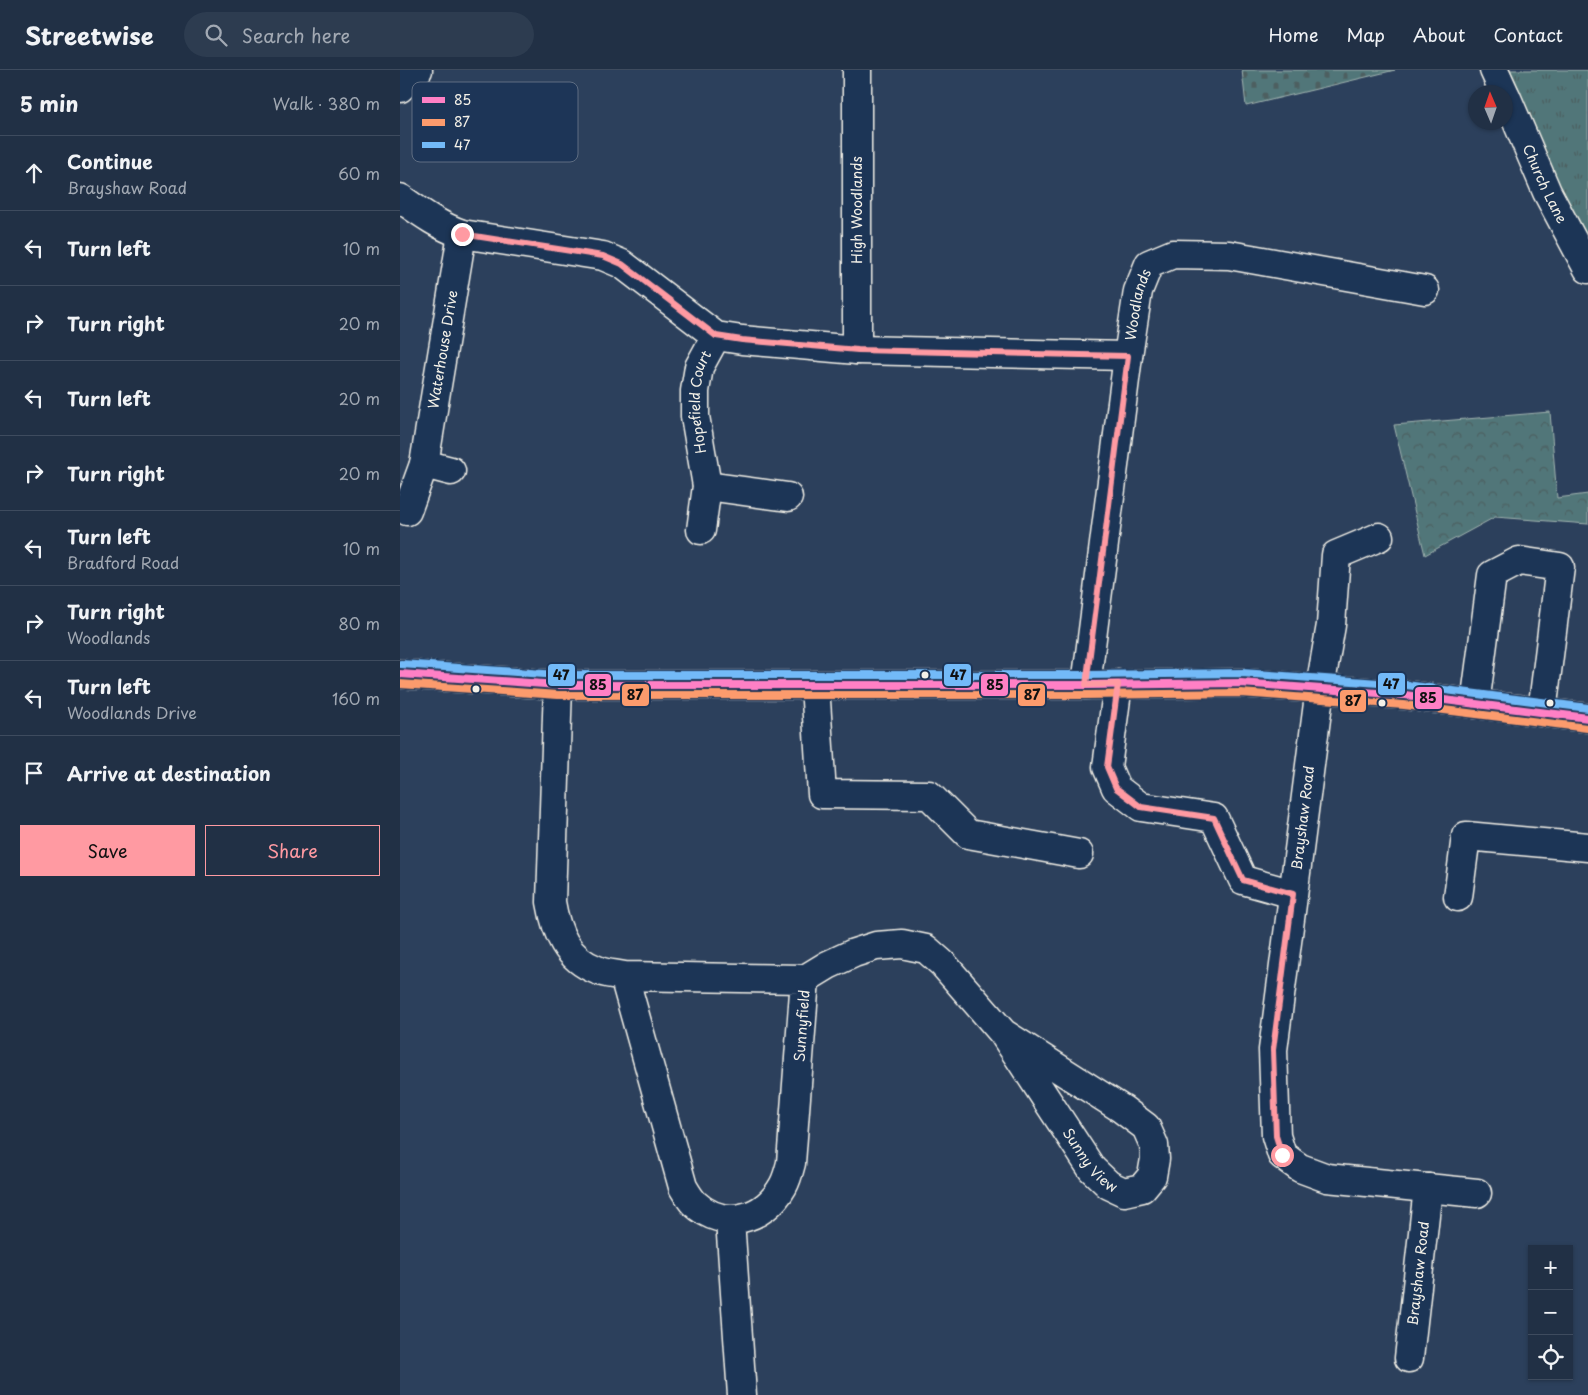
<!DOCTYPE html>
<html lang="en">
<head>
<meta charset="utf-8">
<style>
	body { margin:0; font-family:"Playpen Sans",sans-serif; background:#2d3c50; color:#f1f3f6 }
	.controls { position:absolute; right:15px; bottom:15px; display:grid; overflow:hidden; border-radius:0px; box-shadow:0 1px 4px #0004 }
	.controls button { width:45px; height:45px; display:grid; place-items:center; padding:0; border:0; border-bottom:1px solid #3e4b5e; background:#213045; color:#f1f3f6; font:25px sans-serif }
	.compass { position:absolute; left:1068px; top:15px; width:45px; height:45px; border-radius:50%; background:#213045; box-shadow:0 1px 4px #0004; rotate:358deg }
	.stop { position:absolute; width:15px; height:15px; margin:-11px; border:4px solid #ff9aa2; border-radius:50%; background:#fff }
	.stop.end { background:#ff9aa2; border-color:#fff; box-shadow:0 1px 5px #0008 }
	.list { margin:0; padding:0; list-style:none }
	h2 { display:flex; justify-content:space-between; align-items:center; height:65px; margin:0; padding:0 20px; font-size:21px }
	h2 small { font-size:16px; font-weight:400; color:#a2a9b3 }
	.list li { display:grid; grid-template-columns:32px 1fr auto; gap:15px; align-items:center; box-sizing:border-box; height:75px; padding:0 20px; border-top:1px solid #3e4b5e }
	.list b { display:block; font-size:19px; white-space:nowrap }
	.list p { margin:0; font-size:16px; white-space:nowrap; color:#a2a9b3 }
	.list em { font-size:16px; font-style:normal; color:#a2a9b3 }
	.actions { display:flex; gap:10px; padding:15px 20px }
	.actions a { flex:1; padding:11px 0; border:1px solid #ff9aa2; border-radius:0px; text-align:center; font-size:18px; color:#ff9aa2 }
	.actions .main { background:#ff9aa2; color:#111 }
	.icon { flex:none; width:28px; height:28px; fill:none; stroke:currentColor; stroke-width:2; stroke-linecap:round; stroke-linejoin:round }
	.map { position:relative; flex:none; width:1188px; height:1325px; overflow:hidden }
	header { display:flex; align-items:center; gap:30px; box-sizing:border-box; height:70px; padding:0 25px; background:#213045; border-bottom:1px solid #3e4b5e }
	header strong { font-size:24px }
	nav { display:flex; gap:28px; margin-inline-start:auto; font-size:18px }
	.search { width:350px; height:45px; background:#2d3c50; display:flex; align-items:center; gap:12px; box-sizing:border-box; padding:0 18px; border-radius:28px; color:#a2a9b3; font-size:19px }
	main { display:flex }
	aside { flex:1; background:#213045 }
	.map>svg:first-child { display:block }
	.grass { fill:url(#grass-tufts); stroke:#a2b4b0 }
	.forest { fill:url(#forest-crowns); stroke:#a2b4b0 }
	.cemetery { fill:url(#cemetery-stones); stroke:#a2b4b0 }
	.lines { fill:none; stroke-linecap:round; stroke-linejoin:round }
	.minor-casing { stroke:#f4f1e8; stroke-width:31 }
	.major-casing { stroke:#f4f1e8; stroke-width:31 }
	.minor { stroke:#1d3557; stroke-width:28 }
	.major { stroke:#6a7074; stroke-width:28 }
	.bus-1-casing { stroke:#1d3557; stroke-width:11 }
	.bus-2-casing { stroke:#1d3557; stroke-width:11 }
	.bus-3-casing { stroke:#1d3557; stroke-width:11 }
	.bus-1 { stroke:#ff80c5; stroke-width:8 }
	.bus-2 { stroke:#fc9b6d; stroke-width:8 }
	.bus-3 { stroke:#73baf8; stroke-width:8 }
	.route { stroke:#ff9aa2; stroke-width:6 }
	.bus-dot { fill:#f4f1e8; stroke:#1d3557; stroke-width:2 }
	.labels { text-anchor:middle; stroke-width:5; stroke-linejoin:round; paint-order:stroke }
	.street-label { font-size:14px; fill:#f4f1e8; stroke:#1d3557 }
	.key { fill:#1d3557; stroke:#5e6d82; stroke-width:1 }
	.key-label { font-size:14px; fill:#f4f1e8 }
	.line-badge { stroke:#1d3557; stroke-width:2 }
	.pale-badge-label { font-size:14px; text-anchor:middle; font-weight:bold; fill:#111 }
</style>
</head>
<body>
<header>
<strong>Streetwise</strong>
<div class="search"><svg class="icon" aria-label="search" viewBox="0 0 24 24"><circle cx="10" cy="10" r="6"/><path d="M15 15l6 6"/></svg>Search here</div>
<nav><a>Home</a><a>Map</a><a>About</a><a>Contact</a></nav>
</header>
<main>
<aside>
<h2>5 min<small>Walk · 380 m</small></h2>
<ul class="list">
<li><svg class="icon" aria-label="ahead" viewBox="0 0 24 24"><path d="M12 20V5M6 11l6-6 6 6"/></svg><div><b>Continue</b><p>Brayshaw Road</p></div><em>60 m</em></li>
<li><svg class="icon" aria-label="left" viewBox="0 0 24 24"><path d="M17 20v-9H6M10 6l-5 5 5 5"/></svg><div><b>Turn left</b></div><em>10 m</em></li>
<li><svg class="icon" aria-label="right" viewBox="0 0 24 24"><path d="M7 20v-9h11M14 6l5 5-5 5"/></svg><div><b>Turn right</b></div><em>20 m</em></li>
<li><svg class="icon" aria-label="left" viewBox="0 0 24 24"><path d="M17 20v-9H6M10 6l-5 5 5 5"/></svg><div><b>Turn left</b></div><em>20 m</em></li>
<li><svg class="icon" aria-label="right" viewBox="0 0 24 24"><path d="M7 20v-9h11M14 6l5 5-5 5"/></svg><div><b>Turn right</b></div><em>20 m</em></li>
<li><svg class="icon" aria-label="left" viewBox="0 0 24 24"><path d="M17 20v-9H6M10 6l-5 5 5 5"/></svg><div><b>Turn left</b><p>Bradford Road</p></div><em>10 m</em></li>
<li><svg class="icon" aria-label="right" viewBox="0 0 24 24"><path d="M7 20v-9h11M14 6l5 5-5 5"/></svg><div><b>Turn right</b><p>Woodlands</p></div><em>80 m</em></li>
<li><svg class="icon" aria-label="left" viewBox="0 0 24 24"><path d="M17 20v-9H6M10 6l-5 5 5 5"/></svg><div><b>Turn left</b><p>Woodlands Drive</p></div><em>160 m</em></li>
<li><svg class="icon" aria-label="arrive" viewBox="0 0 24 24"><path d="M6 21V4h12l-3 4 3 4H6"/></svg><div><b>Arrive at destination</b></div></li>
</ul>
<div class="actions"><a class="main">Save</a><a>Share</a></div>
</aside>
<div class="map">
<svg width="1188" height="1325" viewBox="0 0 1188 1325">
	<defs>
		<pattern id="grass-tufts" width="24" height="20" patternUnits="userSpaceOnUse" patternTransform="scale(1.25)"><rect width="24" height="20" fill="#517679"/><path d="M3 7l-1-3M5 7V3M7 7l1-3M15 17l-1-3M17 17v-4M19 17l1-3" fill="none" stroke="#4d5f60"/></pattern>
		<pattern id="forest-crowns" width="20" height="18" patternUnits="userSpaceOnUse" patternTransform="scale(1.25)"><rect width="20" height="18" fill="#517679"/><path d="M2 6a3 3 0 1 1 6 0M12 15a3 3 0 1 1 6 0" fill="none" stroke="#4d5f60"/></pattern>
		<pattern id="cemetery-stones" width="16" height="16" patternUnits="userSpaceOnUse" patternTransform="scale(1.25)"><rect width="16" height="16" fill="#517679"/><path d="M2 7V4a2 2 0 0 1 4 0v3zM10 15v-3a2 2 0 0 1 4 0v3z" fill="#4d5f60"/></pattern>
	</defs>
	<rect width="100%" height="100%" fill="#2c405c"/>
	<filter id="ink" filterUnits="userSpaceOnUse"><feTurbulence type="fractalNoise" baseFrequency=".02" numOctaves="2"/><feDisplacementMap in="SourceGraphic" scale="10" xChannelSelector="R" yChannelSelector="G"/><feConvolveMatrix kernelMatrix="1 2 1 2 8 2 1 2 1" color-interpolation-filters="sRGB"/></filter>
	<g filter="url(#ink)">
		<polygon class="grass" points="1108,0 1188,0 1188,181"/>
		<polygon class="forest" points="1150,342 1157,428 1188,424 1188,454 1095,447 1025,485 994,355"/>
		<polygon class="cemetery" points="842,0 995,0 846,36"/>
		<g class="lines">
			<defs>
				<g id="minor">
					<polyline points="457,0 457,280"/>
					<polyline points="1094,0 1104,22"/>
					<polyline points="0,18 18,0"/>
					<path id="s1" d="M 1106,26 L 1147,122 L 1188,199"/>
					<path d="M 0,128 C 20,142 39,156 62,164 L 203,186 L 222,194 L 316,266 L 342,270 L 457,280 L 728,286"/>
					<polyline points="24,394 51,401"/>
					<polyline points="307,416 388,427"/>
					<path id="s2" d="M 7,441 L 24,394 L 62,164"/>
					<path id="s3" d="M 301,460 L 307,416 L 295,346 L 295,321 L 299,297 L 316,266"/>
					<polyline points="979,467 936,485 931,555 920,618 873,980 876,1066 882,1085 900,1098 927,1108 1077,1123"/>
					<polyline points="718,614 707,697 716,718 741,737 814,748 843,810 893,824"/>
					<path d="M 158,615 L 151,832 C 156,862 167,889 197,900 C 205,904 215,904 224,906 L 405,909 L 391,1093 C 389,1101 387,1109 383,1116 C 364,1150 324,1161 294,1133 C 290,1129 286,1122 283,1117 L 224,906"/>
					<polyline points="415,615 422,724 529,725 568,764 679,784"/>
					<path id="s4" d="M 686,615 L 728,286 L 738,221 L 749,194 L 773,184 L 829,185 L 1025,220"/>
					<polyline points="1075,634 1092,505 1119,491 1160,497 1142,642"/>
					<polyline points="1058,827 1066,766 1188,777"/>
					<path id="s5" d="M 405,909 L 428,895 L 454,883 L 476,876 L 502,874 L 526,879 L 543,894 L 603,963 L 692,1099 L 709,1115 L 724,1122 L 742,1118 L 752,1106 L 755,1089 L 754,1075 L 746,1057 L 722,1039 L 603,963"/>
					<polyline points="330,1150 342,1325"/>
					<path id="s6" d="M 1009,1288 L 1028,1118"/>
				</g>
				<polyline id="major" points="0,604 158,615 686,615 841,613 1005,625 1188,648"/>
			</defs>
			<use href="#minor" class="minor-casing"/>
			<use href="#major" class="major-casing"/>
			<use href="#minor" class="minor"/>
			<use href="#major" class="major"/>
			<defs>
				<polyline id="bus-1" points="0,604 158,615 686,615 841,613 1005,625 1188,648"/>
				<polyline id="bus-2" points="0,614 158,625 686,625 841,623 1004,635 1187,658"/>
				<polyline id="bus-3" points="1,594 158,605 686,605 842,603 1006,615 1188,638"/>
			</defs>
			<use href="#bus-1" class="bus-1-casing"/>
			<use href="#bus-2" class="bus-2-casing"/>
			<use href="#bus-3" class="bus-3-casing"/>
			<use href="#bus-1" class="bus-1"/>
			<use href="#bus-2" class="bus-2"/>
			<use href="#bus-3" class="bus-3"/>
		</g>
	</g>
	<g class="lines" filter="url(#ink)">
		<polyline class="route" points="62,164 203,186 222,194 316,266 342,270 458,280 728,286 686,615 718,614 707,697 716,718 741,737 814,748 843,810 893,824 873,980 876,1066 882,1085"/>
	</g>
	<g class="bus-dot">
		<circle cx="525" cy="605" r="4.5"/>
		<circle cx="76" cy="619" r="4.5"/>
		<circle cx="982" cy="633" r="4.5"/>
		<circle cx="1150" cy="633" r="4.5"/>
	</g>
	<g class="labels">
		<g class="street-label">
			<text dy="5" stroke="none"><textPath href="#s1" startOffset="96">Church Lane</textPath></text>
			<text transform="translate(457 140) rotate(-90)" y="5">High Woodlands</text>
			<text dy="5" stroke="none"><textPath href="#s4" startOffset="384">Woodlands</textPath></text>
			<text dy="5" stroke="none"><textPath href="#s2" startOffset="166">Waterhouse Drive</textPath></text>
			<text dy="5" stroke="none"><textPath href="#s3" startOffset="130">Hopefield Court</textPath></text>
			<text transform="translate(903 748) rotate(-83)" y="5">Brayshaw Road</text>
			<text transform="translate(402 956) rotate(-86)" y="5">Sunnyfield</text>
			<text dy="5" stroke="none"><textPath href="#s5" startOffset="398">Sunny View</textPath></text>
			<text dy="5" stroke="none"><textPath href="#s6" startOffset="85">Brayshaw Road</textPath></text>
		</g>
	</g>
	<rect x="12" y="12" width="166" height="80" rx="8" class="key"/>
	<rect x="22" y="27" width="23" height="6" fill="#ff80c5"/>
	<rect x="22" y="49" width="23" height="7" fill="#fc9b6d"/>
	<rect x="22" y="72" width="23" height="6" fill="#73baf8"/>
	<g class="key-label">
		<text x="54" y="35">85</text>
		<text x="54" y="57">87</text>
		<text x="54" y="80">47</text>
	</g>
	<g class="line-badge">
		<rect x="147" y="593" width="29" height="24" rx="5" fill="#73baf8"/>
		<rect x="543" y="593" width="29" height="24" rx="5" fill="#73baf8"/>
		<rect x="977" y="602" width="29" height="24" rx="5" fill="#73baf8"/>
		<rect x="184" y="603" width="28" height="24" rx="5" fill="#ff80c5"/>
		<rect x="580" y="603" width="29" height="24" rx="5" fill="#ff80c5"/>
		<rect x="221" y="613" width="29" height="24" rx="5" fill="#fc9b6d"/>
		<rect x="617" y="613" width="29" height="24" rx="5" fill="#fc9b6d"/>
		<rect x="1014" y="616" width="29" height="24" rx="5" fill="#ff80c5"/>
		<rect x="939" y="619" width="28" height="24" rx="5" fill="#fc9b6d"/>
	</g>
	<g class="pale-badge-label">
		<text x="161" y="610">47</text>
		<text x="558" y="610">47</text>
		<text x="991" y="619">47</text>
		<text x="198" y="620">85</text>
		<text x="595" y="620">85</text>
		<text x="235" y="630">87</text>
		<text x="632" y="630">87</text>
		<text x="1028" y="633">85</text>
		<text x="953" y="636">87</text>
	</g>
</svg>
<div class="controls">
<button>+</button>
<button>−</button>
<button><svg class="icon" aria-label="locate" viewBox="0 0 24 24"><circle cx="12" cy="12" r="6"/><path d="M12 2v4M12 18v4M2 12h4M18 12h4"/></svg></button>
</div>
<svg class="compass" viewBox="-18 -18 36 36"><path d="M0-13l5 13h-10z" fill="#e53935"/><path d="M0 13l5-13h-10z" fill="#a2a9b3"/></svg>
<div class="stop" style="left:882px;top:1085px"></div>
<div class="stop end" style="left:62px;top:164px"></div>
</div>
</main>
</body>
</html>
